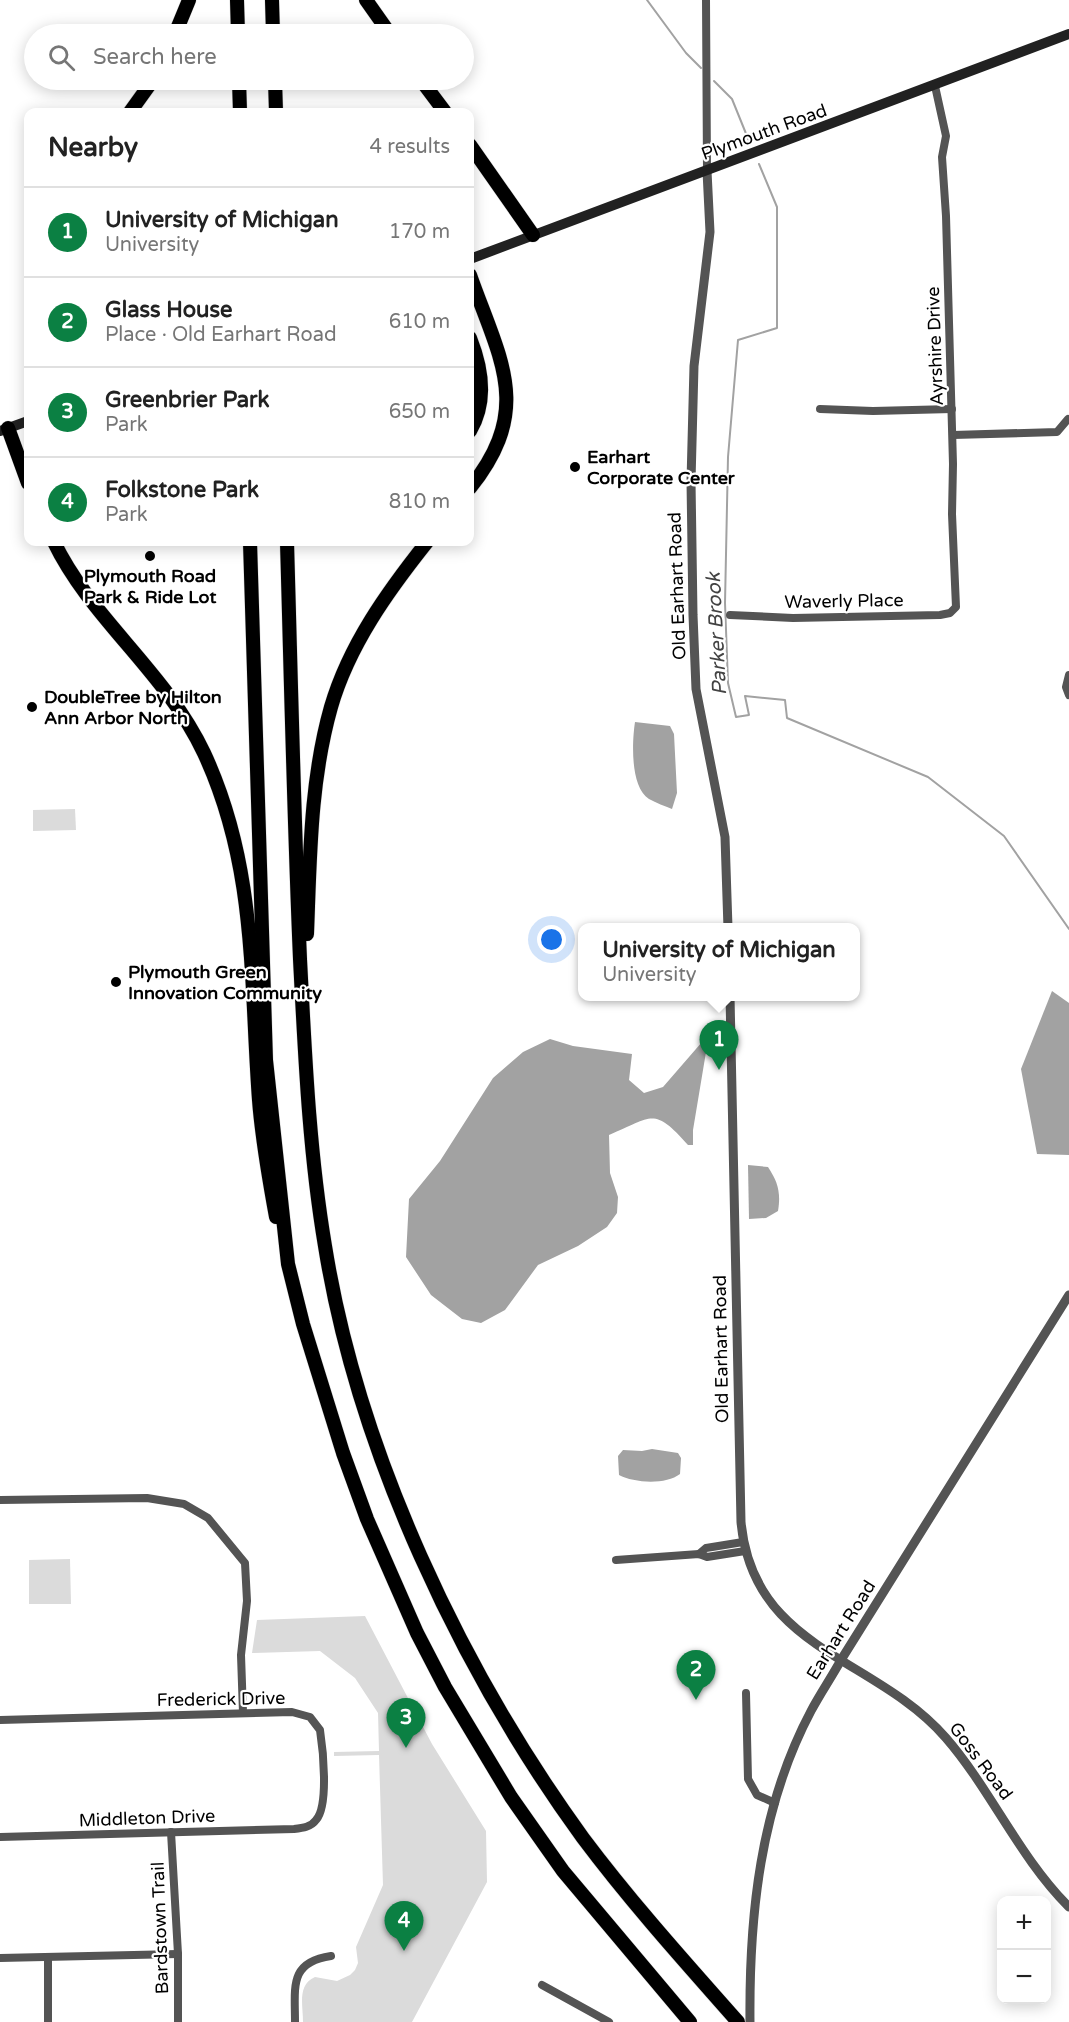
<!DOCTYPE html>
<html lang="en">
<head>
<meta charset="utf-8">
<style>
	body { margin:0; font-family:"Varela Round",sans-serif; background:#f2f2f2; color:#222 }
	.controls { position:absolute; right:18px; bottom:18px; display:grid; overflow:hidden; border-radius:12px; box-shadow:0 3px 15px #0003 }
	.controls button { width:54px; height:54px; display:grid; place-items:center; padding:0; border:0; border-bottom:2px solid #e0e0e0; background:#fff; color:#222; font:30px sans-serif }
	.you { position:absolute; left:552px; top:940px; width:21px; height:21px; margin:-15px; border:4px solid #fff; border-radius:50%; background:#1a73e8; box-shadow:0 0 0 9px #1a73e833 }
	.badge { display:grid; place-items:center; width:39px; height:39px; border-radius:50%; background:#0b8043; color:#fff; font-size:20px; font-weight:700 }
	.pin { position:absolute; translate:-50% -50px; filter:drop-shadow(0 2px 3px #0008) }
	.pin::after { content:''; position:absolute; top:32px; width:21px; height:18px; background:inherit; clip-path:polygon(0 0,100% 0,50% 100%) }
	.popup { position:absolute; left:578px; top:923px; width:282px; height:78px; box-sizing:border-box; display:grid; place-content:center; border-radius:12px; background:#fff; filter:drop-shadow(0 2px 4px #0005); font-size:20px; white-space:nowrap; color:#767676 }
	.popup b { font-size:22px; color:#222 }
	.popup::after { content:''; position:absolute; left:50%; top:100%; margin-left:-12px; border:12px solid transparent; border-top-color:#fff }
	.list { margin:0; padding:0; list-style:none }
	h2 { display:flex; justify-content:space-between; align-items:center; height:78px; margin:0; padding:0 24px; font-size:26px }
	h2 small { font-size:20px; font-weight:400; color:#767676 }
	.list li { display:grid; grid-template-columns:39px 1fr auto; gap:18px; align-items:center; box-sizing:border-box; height:90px; padding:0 24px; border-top:2px solid #e0e0e0 }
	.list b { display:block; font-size:22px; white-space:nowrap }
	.list p { margin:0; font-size:20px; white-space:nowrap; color:#767676 }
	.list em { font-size:20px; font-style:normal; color:#767676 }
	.icon { flex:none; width:33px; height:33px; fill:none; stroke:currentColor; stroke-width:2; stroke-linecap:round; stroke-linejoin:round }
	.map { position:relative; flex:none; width:1069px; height:2022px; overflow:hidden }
	.search { position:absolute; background:#fff; box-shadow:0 3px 15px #0003; left:24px; top:24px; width:450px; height:66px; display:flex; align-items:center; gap:15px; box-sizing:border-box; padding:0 21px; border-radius:33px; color:#767676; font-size:22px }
	.panel { position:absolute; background:#fff; box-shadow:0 3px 15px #0003; left:24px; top:108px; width:450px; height:438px; border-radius:12px }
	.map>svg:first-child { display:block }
	.green { fill:#dbdbdb }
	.water { fill:#a2a2a2 }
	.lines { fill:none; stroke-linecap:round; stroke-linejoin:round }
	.stream { stroke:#a2a2a2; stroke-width:2 }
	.motorway-casing { stroke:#dbdbdb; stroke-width:15 }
	.minor { stroke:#545454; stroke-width:8 }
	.tertiary { stroke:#545454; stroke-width:9 }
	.secondary { stroke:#212121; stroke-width:10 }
	.motorway { stroke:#000; stroke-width:14 }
	.poi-dot { fill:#000; stroke:#fff; stroke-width:2 }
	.labels { text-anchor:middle; stroke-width:4.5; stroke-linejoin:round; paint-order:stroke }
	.street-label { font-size:18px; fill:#000; stroke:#fff }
	.poi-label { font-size:18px; font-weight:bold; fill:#000; stroke:#fff; text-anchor:start }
	.water-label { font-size:20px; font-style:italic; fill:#434343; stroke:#fff }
</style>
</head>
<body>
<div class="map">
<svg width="1069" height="2022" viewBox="0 0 1069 2022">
	<rect width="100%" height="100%" fill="#fff"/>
	<g class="green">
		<polygon points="75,809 76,830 33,831 33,810"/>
		<polygon points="70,1559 71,1604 29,1604 29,1560"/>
		<path d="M 365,1616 L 432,1744 L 486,1831 L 487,1882 L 412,2022 L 303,2022 C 303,2005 297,1985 315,1977 L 337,1981 L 350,1975 L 355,1970 L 358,1963 L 356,1947 L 383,1885 L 379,1755 L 334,1756 L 334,1752 L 379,1751 L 378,1713 L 355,1678 L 320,1651 L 252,1653 L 257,1620 Z"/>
	</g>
	<g class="water">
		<path d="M 635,722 L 670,726 L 674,734 L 677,793 L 672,809 C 665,806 656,803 649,799 C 630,787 632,742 635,722 Z"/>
		<polygon points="1052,991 1069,1003 1069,1155 1037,1154 1021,1069"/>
		<path d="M 550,1039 L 573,1046 L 632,1054 L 629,1080 L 644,1093 L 663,1087 L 702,1042 L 707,1046 L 693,1130 L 693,1145 L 688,1145 C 653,1106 653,1117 609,1135 L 610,1173 L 618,1197 L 617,1213 L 607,1227 L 578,1246 L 538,1265 L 505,1310 L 481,1323 L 462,1319 L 431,1295 L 406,1257 L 409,1199 L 440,1161 L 493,1078 L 523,1052 Z"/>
		<path d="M 748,1165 L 768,1167 C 778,1182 781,1193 778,1211 L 766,1218 L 749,1219 Z"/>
		<path d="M 652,1449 L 678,1453 L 681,1458 L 680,1474 C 666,1485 634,1483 619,1475 L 618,1456 L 623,1450 L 642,1451 Z"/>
	</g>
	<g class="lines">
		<g class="stream">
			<polyline points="647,0 686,53 701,68"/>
			<polyline points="714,81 732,99 749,141"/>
			<polyline points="759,164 777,207 777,328 738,340 728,457 725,603 728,683 736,717 749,715 745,696 785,700 787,718 928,777 1004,836 1069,929"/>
		</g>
		<defs>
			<g id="motorway">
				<polyline points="237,0 238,34"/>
				<polyline points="272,0 273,34"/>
				<polyline points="366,0 390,34"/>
				<polyline points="175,34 189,0"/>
				<polyline points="239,80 240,112"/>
				<polyline points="275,80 276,112"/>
				<polyline points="421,80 445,112"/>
				<polyline points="130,112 153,80"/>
				<polyline points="470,145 533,235"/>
				<path d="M 470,275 C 500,360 534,408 470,488"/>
				<path d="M 470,338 C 482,368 487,402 470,431"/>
				<polyline points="8,428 28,483"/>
				<path d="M 54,542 C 91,619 166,672 204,753 C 257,867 250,979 259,1100 C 262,1139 269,1179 276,1217"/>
				<polyline points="250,542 266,1060 288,1264 303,1324 343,1453 367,1519 417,1633 445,1687 511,1797 563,1871 690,2022"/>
				<path d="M 287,542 C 291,681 294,820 300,959 C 305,1055 309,1151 325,1246 C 358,1452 461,1670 583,1838 C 631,1902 685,1962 738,2022"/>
				<path d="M 307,934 C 310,858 310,781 331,707 C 349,645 388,591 427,542"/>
			</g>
		</defs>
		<use href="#motorway" class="motorway-casing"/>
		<g class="minor">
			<polyline points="706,0 707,171"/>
			<polyline points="820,409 873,411 952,409"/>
			<polyline points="953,435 1057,432 1068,419"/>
			<polyline points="730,615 793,618 940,615 950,613 956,607 952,514 953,464 946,216 942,157 946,136 935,86"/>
			<polyline points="1069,675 1066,687 1069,695"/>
			<polyline points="0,1500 147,1498 184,1504 208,1518 245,1563 247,1601 241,1655 243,1713"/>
			<polyline points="699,1554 706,1548 743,1542"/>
			<polyline points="616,1560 699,1554 707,1557 745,1551"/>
			<polyline points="746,1693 748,1779 757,1795 775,1803"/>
			<path d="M 0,1720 L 292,1712 L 310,1717 L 320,1730 C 323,1749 329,1806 316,1820 C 311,1827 303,1828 294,1829 L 0,1837"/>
			<polyline points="171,1832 178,1954 178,2022"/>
			<polyline points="48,1957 48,2022"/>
			<polyline points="0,1958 178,1954"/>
			<polyline points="542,1985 609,2022"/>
			<path d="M 295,2022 C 295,1987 289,1962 331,1956"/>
		</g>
		<g class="tertiary">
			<polyline points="707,171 710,232 694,366 691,481 693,615 696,689 725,837 728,928"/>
			<path d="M 730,996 L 741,1522 C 753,1651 875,1656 946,1738 C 991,1790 1019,1857 1069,1907"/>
			<path d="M 750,2022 C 749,1916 760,1807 811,1711 C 820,1694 831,1678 841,1660 L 1069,1295"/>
		</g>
		<g class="secondary">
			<polyline points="470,259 1069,34"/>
			<polyline points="0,431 28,421"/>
		</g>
		<use href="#motorway" class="motorway"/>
	</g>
	<g class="poi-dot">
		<circle cx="575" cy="467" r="6"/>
		<circle cx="150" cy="556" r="6"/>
		<circle cx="32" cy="707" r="6"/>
		<circle cx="116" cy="982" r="6"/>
	</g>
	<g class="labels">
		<g class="street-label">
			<text transform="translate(764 132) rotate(-20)" y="6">Plymouth Road</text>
			<text transform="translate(935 346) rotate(-92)" y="6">Ayrshire Drive</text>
			<text transform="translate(677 586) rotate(-92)" y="6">Old Earhart Road</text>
			<text transform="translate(844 601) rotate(-1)" y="6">Waverly Place</text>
			<text transform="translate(721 1349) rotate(-91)" y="6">Old Earhart Road</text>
			<text transform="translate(841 1630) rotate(-58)" y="6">Earhart Road</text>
			<text transform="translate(221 1699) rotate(-1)" y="6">Frederick Drive</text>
			<text transform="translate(981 1761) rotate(53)" y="6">Goss Road</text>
			<text transform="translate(147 1818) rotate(-2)" y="6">Middleton Drive</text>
			<text transform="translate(160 1928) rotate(-92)" y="6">Bardstown Trail</text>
		</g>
		<g class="poi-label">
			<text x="587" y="463">Earhart<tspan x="587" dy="21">Corporate Center</tspan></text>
			<text x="150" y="582" text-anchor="middle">Plymouth Road<tspan x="150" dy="21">Park &amp; Ride Lot</tspan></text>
			<text x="44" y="703">DoubleTree by Hilton<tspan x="44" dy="21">Ann Arbor North</tspan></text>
			<text x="128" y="978">Plymouth Green<tspan x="128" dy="21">Innovation Community</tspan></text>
		</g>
		<g class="water-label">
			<text transform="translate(716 634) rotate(-93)" y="7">Parker Brook</text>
		</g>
	</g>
</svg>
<div class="controls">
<button>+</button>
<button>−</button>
</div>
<div class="you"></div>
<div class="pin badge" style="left:719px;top:1070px">1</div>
<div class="popup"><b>University of Michigan</b>University</div>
<div class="pin badge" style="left:696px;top:1700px">2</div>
<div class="pin badge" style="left:406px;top:1748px">3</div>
<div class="pin badge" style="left:404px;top:1951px">4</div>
<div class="search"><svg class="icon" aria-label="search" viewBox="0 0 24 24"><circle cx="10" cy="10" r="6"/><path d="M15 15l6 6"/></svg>Search here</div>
<section class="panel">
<h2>Nearby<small>4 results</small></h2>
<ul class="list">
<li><span class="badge">1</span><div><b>University of Michigan</b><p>University</p></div><em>170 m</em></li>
<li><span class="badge">2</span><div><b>Glass House</b><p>Place · Old Earhart Road</p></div><em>610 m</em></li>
<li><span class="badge">3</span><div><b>Greenbrier Park</b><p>Park</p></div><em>650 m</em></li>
<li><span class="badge">4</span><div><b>Folkstone Park</b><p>Park</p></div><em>810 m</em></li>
</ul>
</section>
</div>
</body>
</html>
